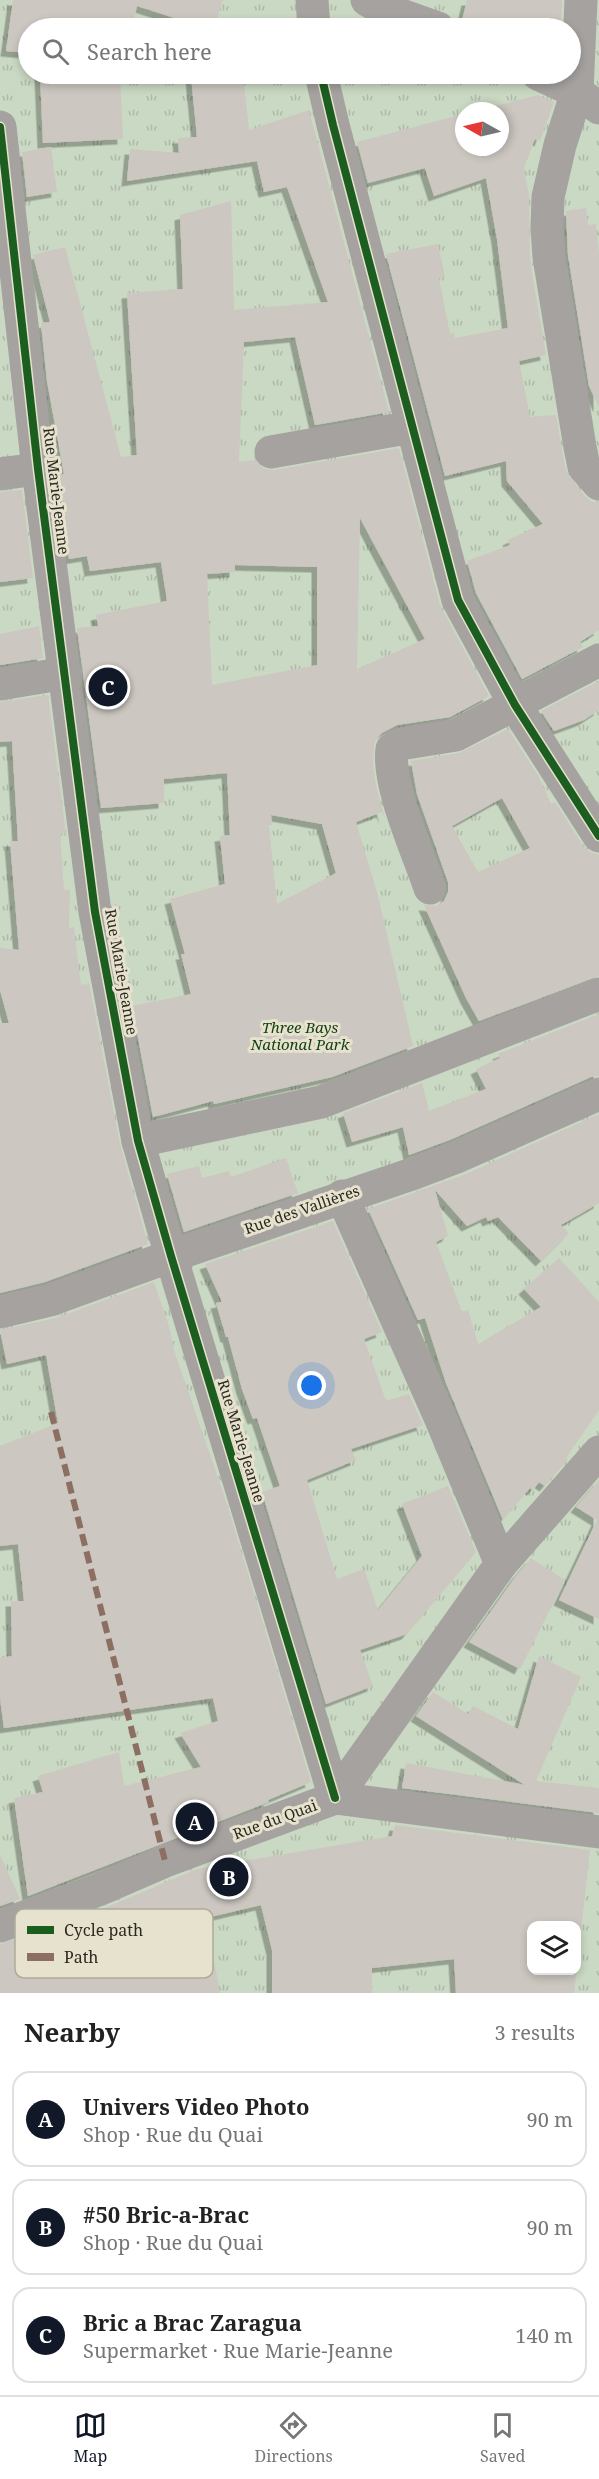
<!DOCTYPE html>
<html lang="en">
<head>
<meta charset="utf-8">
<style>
	body { margin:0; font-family:"Noto Serif",serif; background:#f6f6f6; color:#222 }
	.controls { position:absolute; right:18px; bottom:18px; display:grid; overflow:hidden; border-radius:12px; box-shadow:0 3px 9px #0003 }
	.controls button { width:54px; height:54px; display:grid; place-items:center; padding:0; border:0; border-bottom:2px solid #e0e0e0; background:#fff; color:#222; font:30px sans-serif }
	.compass { position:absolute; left:455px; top:102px; width:54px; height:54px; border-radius:50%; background:#fff; box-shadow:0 3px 9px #0003; rotate:278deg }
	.you { position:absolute; left:312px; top:1386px; width:21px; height:21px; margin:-15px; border:4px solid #fff; border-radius:50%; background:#1a73e8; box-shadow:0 0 0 9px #1a73e833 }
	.badge { display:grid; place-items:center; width:39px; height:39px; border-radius:50%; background:#111827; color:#fff; font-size:20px; font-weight:700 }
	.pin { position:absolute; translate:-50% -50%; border:3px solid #fff; box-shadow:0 2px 6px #0006 }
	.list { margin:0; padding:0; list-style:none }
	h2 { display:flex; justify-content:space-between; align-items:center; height:78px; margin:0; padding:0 24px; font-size:26px }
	h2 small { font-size:20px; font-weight:400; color:#767676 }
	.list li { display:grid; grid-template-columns:39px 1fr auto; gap:18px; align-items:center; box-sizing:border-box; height:96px; margin:0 12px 12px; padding:0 12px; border:2px solid #e0e0e0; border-radius:18px }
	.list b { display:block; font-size:22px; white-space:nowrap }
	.list p { margin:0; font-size:20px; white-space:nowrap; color:#767676 }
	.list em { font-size:20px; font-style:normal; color:#767676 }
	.icon { flex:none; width:33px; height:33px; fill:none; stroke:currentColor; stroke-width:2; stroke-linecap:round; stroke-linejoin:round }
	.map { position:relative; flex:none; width:599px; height:1993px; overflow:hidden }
	.search { position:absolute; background:#fff; box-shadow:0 3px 9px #0003; left:18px; right:18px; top:18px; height:66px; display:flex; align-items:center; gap:15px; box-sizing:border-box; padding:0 21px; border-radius:33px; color:#767676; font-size:22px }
	.sheet { height:402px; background:#fff }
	nav { display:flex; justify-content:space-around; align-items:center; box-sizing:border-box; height:84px; border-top:2px solid #e0e0e0; background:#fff; font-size:16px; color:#767676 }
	nav a { display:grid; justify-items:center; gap:3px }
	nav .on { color:#111827 }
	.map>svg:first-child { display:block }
	.grass { fill:url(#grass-tufts); fill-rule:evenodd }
	.building { fill:#ccc7c0; fill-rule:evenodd; filter:url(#shadow) }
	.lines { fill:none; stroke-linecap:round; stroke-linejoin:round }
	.minor { stroke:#a5a2a0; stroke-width:33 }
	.quiet { stroke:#8d6e63; stroke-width:6; stroke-dasharray:12 6; stroke-linecap:butt }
	.cycleway-casing { stroke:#e7e2cd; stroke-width:11 }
	.cycleway { stroke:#1b5e20; stroke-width:8 }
	.labels { text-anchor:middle; stroke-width:6; stroke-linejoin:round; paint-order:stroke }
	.street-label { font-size:15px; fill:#2b2921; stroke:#e7e2cd }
	.park-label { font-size:15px; font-style:italic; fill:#134114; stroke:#e7e2cd }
	.key { fill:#e7e2cd; stroke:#afaa99; stroke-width:1.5 }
	.key-label { font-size:16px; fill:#2b2921 }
</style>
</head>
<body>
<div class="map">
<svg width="599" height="1993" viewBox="0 0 599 1993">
	<defs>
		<pattern id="grass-tufts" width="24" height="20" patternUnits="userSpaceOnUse" patternTransform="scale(1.5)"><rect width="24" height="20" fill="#cad9c3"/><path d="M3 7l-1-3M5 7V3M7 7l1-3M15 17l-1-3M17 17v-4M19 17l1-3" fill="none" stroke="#aebaa7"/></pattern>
		<filter id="shadow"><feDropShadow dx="-5.5" dy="5.5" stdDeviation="0" flood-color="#0004"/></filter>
	</defs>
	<rect width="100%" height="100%" fill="#e1ded3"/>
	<path class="grass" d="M 0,0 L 599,0 L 599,1993 L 0,1993 ZM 28,28 L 570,28 L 570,74 L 28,74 ZM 464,111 L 500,111 L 500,147 L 464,147 ZM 532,1926 L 576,1926 L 576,1970 L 532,1970 Z"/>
	<g class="building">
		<polygon points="13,0 223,0 214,28 206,28 137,6 132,28 28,28 28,53 6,51"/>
		<polygon points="467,0 562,0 561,28 475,28 461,25"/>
		<polygon points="40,74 120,74 123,139 43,143"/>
		<path d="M 214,74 L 243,74 L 249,130 L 309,110 L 389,412 L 315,425 L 295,337 L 244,342 L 239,462 L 255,460 L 264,469 L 274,470 L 399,448 L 440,605 L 489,696 L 450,717 L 397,725 L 382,733 L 375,740 L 373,764 L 376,785 L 385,819 L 382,812 L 356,822 L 378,896 L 413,1046 L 332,1077 L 214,1104 L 213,1101 L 153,1117 L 132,1006 L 191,994 L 181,954 L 185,954 L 170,899 L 225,884 L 220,836 L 230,835 L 227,773 L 164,779 L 164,803 L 101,808 L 77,628 L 98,626 L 96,615 L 167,601 L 161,562 L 90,571 L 87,556 L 69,559 L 58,475 L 64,474 L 47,381 L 41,323 L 50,322 L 33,255 L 65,247 L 121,457 L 137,455 L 127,293 L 183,289 L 180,215 L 231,201 L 234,310 L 328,302 L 287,187 L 264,192 L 257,161 L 127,181 L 130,149 L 179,153 L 178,138 L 197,137 L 191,76 ZM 360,518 L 425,639 L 357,669 ZM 235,565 L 317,567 L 317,665 L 212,685 L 207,574 L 235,572 ZM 271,815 L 322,824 L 336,873 L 277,904 L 269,825 L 272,825 Z"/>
		<polygon points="538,95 554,102 540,141 535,139 524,168 529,196 530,260 546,355 519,361 530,417 556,415 566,471 585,496 592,502 599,502 599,630 580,642 583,647 522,679 476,593 467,561 510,545 508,540 543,524 507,481 506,461 445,476 386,254 438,244 445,277 439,278 450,334 454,333 455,338 508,328 497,239 486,178 434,196 425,168 368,183 357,142 464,114 464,147 500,147 500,111 476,111"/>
		<polygon points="51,147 57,192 27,197 22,152"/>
		<polygon points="586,208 588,225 596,224 599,253 599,407 589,386 568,255 566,211"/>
		<polygon points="22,490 33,578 0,582 0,492"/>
		<polygon points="39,626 43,658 0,665 0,634"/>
		<polygon points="599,681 599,710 584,720 554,731 541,711"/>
		<polygon points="48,695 66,834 60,834 64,890 70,890 69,928 74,927 81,985 89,983 90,988 120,1144 148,1244 45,1282 0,1293 0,1023 9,1023 0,990 0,948 19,950 10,841 18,841 12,741 0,742 0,702"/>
		<path d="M 508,729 L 539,777 L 551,804 L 555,802 L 584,847 L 590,852 L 599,855 L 599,976 L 479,1021 L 466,998 L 424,905 L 436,906 L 444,901 L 448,892 L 448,882 L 417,794 L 411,761 L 459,753 ZM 502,798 L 530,848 L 478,872 L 452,826 Z"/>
		<polygon points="599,1014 599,1076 591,1077 452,1139 409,1155 403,1127 352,1142 343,1113 422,1083 429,1111 486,1089 476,1069 500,1058 498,1054"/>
		<polygon points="599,1114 599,1203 561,1225 569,1233 541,1261 498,1217 488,1221 486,1217 467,1226 435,1190 448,1236 436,1242 462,1312 468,1310 478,1344 541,1307 524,1289 559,1258 599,1302 599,1410 566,1458 568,1459 545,1486 539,1482 533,1490 530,1488 503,1520 446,1383 425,1318 418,1320 368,1209 466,1174"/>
		<polygon points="286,1158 298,1193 184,1232 167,1174 199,1166 202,1178 229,1171 231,1177"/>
		<polygon points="333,1221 382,1332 364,1339 386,1401 409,1394 423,1425 351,1449 356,1460 307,1480 337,1579 364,1569 378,1610 422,1556 402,1504 448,1486 476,1552 407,1634 360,1650 373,1686 326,1704 262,1492 280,1486 257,1418 253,1419 242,1389 228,1337 226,1337 216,1303 222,1302 205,1264"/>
		<polygon points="154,1282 168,1323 175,1353 227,1504 311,1782 268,1800 269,1802 28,1896 14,1798 43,1792 38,1776 119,1752 124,1786 201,1767 180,1733 218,1721 213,1698 4,1728 0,1698 0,1658 12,1656 11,1601 24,1601 18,1544 0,1546 0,1446 58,1423 46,1355 7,1364 0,1330 56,1318"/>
		<polygon points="599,1480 599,1619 559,1600 597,1520 576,1507"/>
		<polygon points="531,1558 565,1580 520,1669 469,1642 516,1576"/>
		<polygon points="539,1656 581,1677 536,1781 599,1788 599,1813 402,1788 406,1763 525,1785 416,1716 433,1692 468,1714 473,1706 518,1729"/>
		<path d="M 395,1825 L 590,1850 L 574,1993 L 456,1993 L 454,1959 L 372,1968 L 372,1993 L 272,1993 L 272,1950 L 261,1905 L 206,1918 L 220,1993 L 0,1993 L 0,1944 L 105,1908 L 197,1869 L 392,1836 ZM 531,1926 L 576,1926 L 576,1971 L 531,1971 Z"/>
		<polygon points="0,1855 20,1899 0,1906"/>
	</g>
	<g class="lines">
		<g class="minor">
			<polyline points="312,0 314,28"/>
			<polyline points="367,0 381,8 438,28"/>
			<polyline points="581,0 577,92 560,145 548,197 547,227 549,257 580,447 584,467 599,484"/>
			<polyline points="321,74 333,125 458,600 515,705 599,836"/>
			<polyline points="538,74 577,92 599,108"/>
			<polyline points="0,127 38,469 95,912 138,1141 171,1256 335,1798"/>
			<polyline points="271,452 412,427"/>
			<polyline points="0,474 38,469"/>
			<polyline points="0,684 66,673"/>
			<path d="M 430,888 C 418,852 387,785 392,749 L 400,744 L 456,735 L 599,660"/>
			<polyline points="138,1141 321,1102 599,994"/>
			<polyline points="342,1196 440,1417 501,1564"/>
			<polyline points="0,1312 50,1300 171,1256 409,1175 459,1156 599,1094"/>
			<polyline points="335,1798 501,1564 599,1452"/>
			<polyline points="0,1926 98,1890 165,1861 335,1798 599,1832"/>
		</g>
		<polyline class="quiet" points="51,1412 165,1861"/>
		<defs>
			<g id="cycleway">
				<polyline points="321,74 333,125 458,600 515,705 599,836"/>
				<polyline points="0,127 38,469 95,912 138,1141 171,1256 335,1798"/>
			</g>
		</defs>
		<use href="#cycleway" class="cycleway-casing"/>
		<use href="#cycleway" class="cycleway"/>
	</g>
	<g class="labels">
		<g class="street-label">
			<text transform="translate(56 491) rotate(83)" y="5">Rue Marie-Jeanne</text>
			<text transform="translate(121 972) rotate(80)" y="5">Rue Marie-Jeanne</text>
			<text transform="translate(302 1210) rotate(-19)" y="5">Rue des Vallières</text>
			<text transform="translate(241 1441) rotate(73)" y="5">Rue Marie-Jeanne</text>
			<text transform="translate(275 1820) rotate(-20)" y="5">Rue du Quai</text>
		</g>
		<g class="park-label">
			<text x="300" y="1033">Three Bays<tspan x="300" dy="17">National Park</tspan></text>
		</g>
	</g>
	<rect x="15" y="1909" width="198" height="69" rx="9" class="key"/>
	<rect x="27" y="1926" width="27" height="8" fill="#1b5e20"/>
	<rect x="27" y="1953" width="27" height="8" fill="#8d6e63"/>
	<g class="key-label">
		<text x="64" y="1936">Cycle path</text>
		<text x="64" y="1963">Path</text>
	</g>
</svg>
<div class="controls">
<button><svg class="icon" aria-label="layers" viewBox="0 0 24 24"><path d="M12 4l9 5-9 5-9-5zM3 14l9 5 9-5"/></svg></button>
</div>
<svg class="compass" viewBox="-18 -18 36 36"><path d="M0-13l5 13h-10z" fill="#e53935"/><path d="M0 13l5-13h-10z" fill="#767676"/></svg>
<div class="you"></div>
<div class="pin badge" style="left:195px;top:1822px">A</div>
<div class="pin badge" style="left:229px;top:1877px">B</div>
<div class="pin badge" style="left:108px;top:687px">C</div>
<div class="search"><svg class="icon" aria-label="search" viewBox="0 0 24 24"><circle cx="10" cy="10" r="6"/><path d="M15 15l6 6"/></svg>Search here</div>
</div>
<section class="sheet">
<h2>Nearby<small>3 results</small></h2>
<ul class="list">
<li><span class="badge">A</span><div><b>Univers Video Photo</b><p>Shop · Rue du Quai</p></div><em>90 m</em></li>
<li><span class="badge">B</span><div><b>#50 Bric-a-Brac</b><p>Shop · Rue du Quai</p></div><em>90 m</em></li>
<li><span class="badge">C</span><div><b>Bric a Brac Zaragua</b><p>Supermarket · Rue Marie-Jeanne</p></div><em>140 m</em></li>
</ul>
</section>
<nav>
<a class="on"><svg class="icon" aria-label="map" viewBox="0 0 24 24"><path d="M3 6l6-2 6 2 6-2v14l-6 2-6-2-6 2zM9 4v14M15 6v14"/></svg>Map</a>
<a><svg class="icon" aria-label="directions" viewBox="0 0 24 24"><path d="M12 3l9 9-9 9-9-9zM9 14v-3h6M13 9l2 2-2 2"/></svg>Directions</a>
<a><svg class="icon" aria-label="saved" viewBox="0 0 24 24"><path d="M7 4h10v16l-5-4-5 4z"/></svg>Saved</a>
</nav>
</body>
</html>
